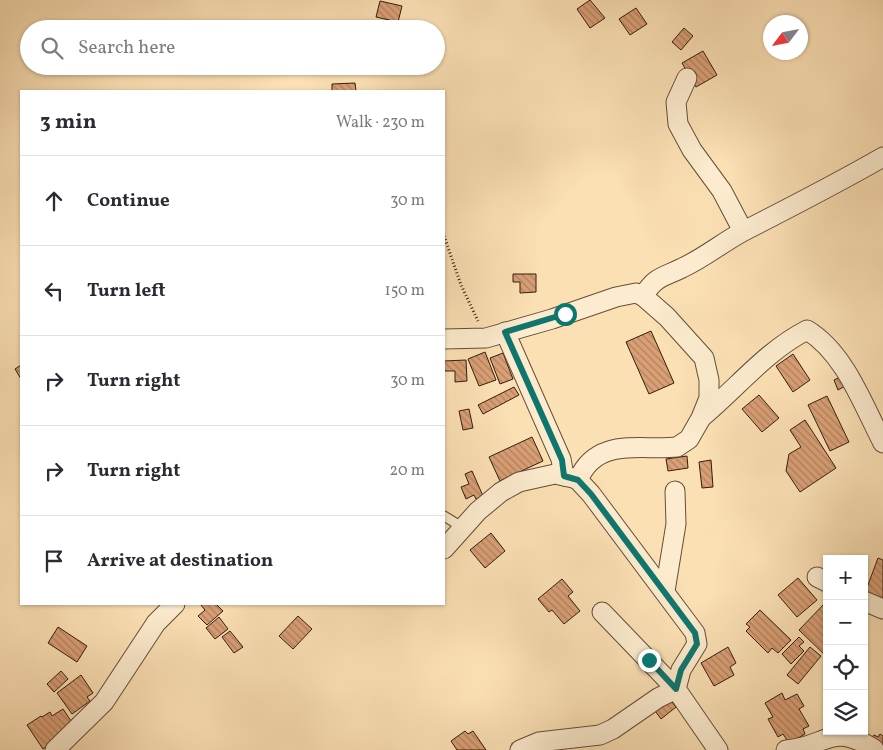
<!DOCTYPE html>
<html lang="en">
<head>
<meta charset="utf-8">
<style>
	body { margin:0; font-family:Vollkorn,serif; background:#f2f2f3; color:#2b2b33 }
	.controls { position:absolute; right:15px; bottom:15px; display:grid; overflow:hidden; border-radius:0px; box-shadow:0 1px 4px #0004 }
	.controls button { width:45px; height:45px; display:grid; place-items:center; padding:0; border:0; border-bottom:1px solid #e1e1e2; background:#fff; color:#2b2b33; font:25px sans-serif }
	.compass { position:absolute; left:763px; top:15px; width:45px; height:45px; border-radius:50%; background:#fff; box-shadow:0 1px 4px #0004; rotate:238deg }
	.stop { position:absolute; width:15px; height:15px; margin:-11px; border:4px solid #0f766e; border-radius:50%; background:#fff }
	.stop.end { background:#0f766e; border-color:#fff; box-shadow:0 1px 5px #0008 }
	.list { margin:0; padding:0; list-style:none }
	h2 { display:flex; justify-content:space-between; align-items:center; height:65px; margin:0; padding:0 20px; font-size:21px }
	h2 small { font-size:16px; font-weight:400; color:#7c7c81 }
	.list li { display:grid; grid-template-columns:32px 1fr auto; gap:15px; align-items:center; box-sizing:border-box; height:90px; padding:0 20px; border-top:1px solid #e1e1e2 }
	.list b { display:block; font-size:19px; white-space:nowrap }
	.list em { font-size:16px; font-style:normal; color:#7c7c81 }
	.icon { flex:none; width:28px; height:28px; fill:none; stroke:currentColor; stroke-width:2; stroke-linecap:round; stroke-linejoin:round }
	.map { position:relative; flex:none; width:883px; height:750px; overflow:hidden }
	.search { position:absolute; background:#fff; box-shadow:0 1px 4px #0004; left:20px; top:20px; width:425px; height:55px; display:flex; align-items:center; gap:12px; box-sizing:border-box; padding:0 18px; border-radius:28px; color:#7c7c81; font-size:19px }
	.panel { position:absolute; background:#fff; box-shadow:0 1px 4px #0004; left:20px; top:90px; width:425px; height:515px; border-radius:0px }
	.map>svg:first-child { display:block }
	.building { fill:url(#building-back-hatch); stroke:#321d0f }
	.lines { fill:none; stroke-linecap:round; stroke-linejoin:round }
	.lane-casing { stroke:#644e38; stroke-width:11 }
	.street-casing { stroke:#644e38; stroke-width:21 }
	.path { stroke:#321d0f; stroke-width:3; stroke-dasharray:1 2.5; stroke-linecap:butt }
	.lane { stroke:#fcebce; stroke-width:9 }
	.street { stroke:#fcebce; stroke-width:19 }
	.route { stroke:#0f766e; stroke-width:6 }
</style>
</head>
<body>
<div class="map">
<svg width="883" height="750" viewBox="0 0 883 750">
	<defs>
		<pattern id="building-back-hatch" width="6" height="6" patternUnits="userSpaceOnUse" patternTransform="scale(1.25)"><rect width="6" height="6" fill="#d99f75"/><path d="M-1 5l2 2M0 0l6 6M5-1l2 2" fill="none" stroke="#b1815e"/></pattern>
	</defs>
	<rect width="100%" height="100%" fill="#fbe0b4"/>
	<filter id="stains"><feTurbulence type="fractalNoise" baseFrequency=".004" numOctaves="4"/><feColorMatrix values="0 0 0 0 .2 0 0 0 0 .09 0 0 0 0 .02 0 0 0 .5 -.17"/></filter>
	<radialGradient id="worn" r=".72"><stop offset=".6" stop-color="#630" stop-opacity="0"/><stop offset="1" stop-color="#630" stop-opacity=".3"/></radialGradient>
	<g class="building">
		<polygon points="590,0 605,18 590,28 577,9"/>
		<polygon points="380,1 402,6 398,22 376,17"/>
		<polygon points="636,8 647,24 630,35 619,19"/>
		<polygon points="684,28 693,36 681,50 672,42"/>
		<polygon points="703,51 717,75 696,87 682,63"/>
		<polygon points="355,83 356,91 332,91 332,84"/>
		<polygon points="513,274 536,274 536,292 520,293 520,282 513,282"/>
		<polygon points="651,331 674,383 649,394 626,342"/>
		<polygon points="485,352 496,380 479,386 468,359"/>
		<polygon points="503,353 513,379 500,384 490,358"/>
		<polygon points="793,354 810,380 793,392 776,366"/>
		<polygon points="466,360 467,381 455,382 455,371 444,371 444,361"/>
		<polygon points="21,365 21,379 15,369"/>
		<polygon points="844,375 849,384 838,390 834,380"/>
		<polygon points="514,387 519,395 483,414 478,405"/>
		<polygon points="759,395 779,418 762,432 742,409"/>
		<polygon points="827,396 849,442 830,451 808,405"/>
		<polygon points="469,409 473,428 463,430 459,411"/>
		<polygon points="805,420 836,468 800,492 786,471 789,454 801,447 790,430"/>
		<polygon points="532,437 543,461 500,481 489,457"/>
		<polygon points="687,456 688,468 668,471 666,459"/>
		<polygon points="711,460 713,487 702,488 699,462"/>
		<polygon points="472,471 483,496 476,499 474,495 466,499 461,487 469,484 465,474"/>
		<polygon points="491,533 505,551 485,568 470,550"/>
		<polygon points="878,558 883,560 883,600 865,593"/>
		<polygon points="798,578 817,600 797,617 778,595"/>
		<polygon points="562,579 573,592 568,596 580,611 564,624 552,610 549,612 538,599"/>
		<polygon points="825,603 827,605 827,657 799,630"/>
		<polygon points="202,604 216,604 223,611 207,625 198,616 205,610 201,605"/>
		<polygon points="760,610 791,640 778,653 772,648 768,653 746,631 750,627 746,624"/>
		<polygon points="298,616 312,629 293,649 279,636"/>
		<polygon points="219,617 228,629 215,639 206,628"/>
		<polygon points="58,627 87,646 77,662 48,643"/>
		<polygon points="230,631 243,647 234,653 222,637"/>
		<polygon points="799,637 804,642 799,646 804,651 791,664 782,654"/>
		<polygon points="728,647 736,663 730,667 734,675 714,686 701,663"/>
		<polygon points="810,647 821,656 798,684 787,675"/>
		<polygon points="61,671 68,679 54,692 47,684"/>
		<polygon points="81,675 93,693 87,697 90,701 72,714 57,693"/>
		<polygon points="782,693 785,700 797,694 804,706 799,709 809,726 803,729 805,734 789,743 783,734 778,737 768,719 773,717 765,703"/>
		<polygon points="668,697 676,707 661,719 653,708"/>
		<polygon points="63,709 75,727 43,749 27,725 41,716 42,717 50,712 52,716"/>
		<polygon points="465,731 468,734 473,731 486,750 457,750 451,741"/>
		<polygon points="880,734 883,736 883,750 869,741 874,735 878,737"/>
	</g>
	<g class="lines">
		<defs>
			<polyline id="lane" points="444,516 462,527"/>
			<g id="street">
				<polyline points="687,78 676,102 678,124 692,150 722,191 743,231"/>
				<path d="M 643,296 C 656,276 662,278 682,268 C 704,258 723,242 744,231 C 791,207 838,183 883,157"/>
				<polyline points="505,332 561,459 564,476"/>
				<path d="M 444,339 L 486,338 L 552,319 L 616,297 L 636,293 L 643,296 L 667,317 L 704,358 L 709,380 L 709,398 L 701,418 L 689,439 L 677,447 C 640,451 597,436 578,480"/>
				<path d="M 702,417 C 737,388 766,351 807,330 C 845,353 863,405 883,443"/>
				<polyline points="444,549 478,511 501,492 519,482 555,474 573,478 578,480 591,494 695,633 697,644 681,670 676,689 718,750"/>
				<polyline points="817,577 827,582"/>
				<polyline points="665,591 676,524 675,491"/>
				<polyline points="864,601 883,609"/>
				<polyline points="55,750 104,702 156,623 175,604"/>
				<polyline points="520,750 539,742 600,735 613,729 658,698 676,689 602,612"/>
				<path d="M 786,750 C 827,747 830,721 874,749"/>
			</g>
		</defs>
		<use href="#lane" class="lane-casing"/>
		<use href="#street" class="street-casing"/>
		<polyline class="path" points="444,236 461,285 478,321"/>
		<use href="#lane" class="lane"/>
		<use href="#street" class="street"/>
	</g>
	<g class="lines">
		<polyline class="route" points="565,314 505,332 562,460 564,476 578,480 591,494 695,633 697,644 681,670 676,689 649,660"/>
	</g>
	<rect width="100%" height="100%" filter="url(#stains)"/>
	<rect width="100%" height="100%" fill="url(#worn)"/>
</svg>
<div class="controls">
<button>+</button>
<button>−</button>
<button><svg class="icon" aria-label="locate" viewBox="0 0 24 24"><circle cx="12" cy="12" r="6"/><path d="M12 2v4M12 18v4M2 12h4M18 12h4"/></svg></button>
<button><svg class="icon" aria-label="layers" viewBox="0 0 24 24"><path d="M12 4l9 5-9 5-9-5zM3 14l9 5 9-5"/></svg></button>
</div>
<svg class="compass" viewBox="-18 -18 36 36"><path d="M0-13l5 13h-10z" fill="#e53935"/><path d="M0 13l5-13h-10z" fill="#7c7c81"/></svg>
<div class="stop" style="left:565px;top:314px"></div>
<div class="stop end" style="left:649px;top:660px"></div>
<div class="search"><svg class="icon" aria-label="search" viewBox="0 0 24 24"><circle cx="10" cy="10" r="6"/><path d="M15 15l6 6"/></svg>Search here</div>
<section class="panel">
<h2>3 min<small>Walk · 230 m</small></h2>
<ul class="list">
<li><svg class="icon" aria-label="ahead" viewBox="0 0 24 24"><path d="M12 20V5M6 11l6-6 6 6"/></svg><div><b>Continue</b></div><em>30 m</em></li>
<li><svg class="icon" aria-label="left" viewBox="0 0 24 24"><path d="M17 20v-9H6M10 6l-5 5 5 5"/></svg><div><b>Turn left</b></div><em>150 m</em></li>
<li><svg class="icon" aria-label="right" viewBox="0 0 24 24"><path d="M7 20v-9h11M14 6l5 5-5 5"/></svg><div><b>Turn right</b></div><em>30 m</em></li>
<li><svg class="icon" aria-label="right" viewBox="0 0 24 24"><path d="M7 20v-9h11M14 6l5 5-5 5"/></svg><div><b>Turn right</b></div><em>20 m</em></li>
<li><svg class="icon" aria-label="arrive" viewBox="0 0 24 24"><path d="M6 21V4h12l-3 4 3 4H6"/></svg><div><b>Arrive at destination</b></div></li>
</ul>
</section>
</div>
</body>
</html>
